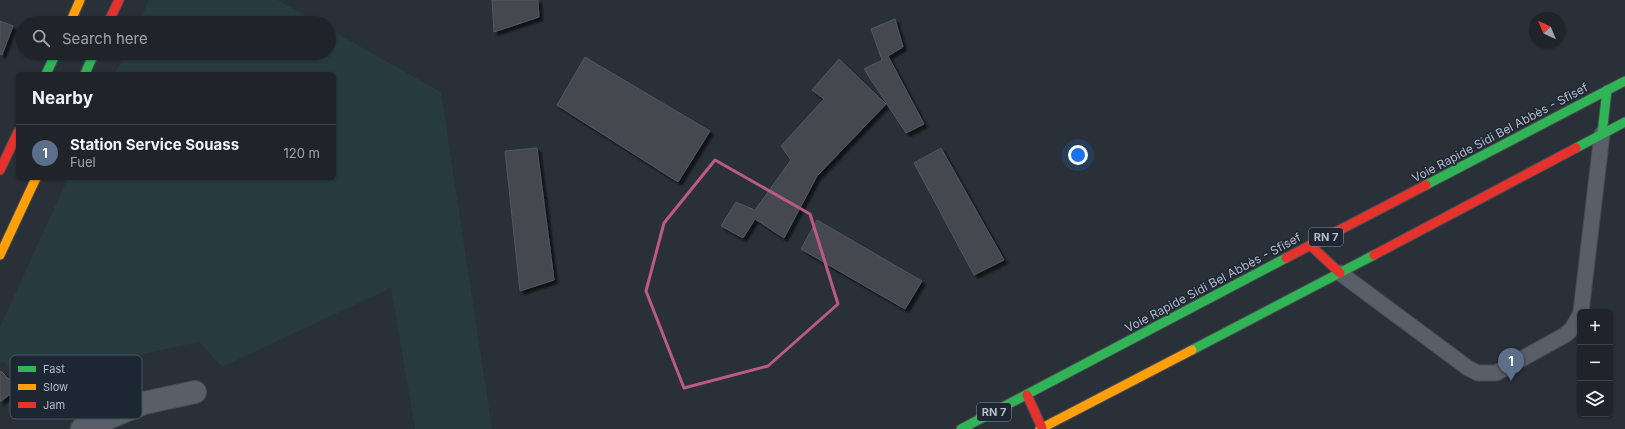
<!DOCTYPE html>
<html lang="en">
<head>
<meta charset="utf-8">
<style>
	body { margin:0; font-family:Inter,sans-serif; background:#2d3036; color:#f1f3f6 }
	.controls { position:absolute; right:12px; bottom:12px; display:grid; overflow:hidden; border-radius:6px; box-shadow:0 1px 3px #0004 }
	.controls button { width:36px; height:36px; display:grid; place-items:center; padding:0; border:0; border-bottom:1px solid #3d4147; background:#20242a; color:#f1f3f6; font:20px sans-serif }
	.compass { position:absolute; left:1529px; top:12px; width:36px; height:36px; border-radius:50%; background:#20242a; box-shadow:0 1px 3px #0004; rotate:316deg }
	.you { position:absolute; left:1078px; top:155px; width:14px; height:14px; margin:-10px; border:3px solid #fff; border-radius:50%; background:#1a73e8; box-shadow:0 0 0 6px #1a73e833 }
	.badge { display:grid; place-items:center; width:26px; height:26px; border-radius:50%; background:#b45309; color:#fff; font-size:13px; font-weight:700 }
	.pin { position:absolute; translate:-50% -33px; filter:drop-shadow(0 1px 2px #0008) }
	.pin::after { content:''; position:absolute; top:21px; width:14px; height:12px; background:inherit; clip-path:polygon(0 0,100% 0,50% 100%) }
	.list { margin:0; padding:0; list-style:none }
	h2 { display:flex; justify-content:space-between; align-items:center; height:52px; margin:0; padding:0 16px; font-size:17px }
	h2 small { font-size:13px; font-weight:400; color:#a2a4a8 }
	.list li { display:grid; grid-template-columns:26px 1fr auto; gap:12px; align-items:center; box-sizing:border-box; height:56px; padding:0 16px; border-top:1px solid #3d4147 }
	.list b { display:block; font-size:15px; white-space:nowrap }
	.list p { margin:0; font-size:13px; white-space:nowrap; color:#a2a4a8 }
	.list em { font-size:13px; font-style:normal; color:#a2a4a8 }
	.icon { flex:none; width:22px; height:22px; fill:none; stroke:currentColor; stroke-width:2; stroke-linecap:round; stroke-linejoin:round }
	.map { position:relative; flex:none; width:1625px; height:429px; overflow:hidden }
	.search { position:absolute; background:#20242a; box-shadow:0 1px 3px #0004; left:16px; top:16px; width:320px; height:44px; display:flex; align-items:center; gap:10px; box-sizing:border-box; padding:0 14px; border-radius:22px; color:#a2a4a8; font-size:15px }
	.panel { position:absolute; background:#20242a; box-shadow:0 1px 3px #0004; left:16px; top:72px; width:320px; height:108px; border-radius:6px }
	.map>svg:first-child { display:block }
	.green { fill:#273a3e }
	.building { fill:#444950; stroke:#52575f; filter:url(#shadow) }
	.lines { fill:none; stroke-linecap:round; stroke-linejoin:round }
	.lane-casing { stroke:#484c53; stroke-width:17 }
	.street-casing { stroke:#484c53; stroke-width:24 }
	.fast-casing { stroke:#474c53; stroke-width:11 }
	.slow-casing { stroke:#474c53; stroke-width:11 }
	.jam-casing { stroke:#474c53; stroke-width:11 }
	.lane { stroke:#5a5e66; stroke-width:15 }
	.street { stroke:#5a5e66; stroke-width:22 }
	.fast { stroke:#30b455; stroke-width:9 }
	.slow { stroke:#ff9f0a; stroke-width:9 }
	.jam { stroke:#e5322d; stroke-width:9 }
	.marked { fill:none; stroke:#bc5a87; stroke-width:3; stroke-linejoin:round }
	.labels { text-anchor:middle; stroke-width:3; stroke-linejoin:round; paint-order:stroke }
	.shield { fill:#1d2633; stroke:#878f9c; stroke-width:1 }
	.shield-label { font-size:11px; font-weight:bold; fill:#b4bcc9 }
	.street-label { font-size:12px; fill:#b4bcc9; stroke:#1d2633 }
	.key { fill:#1d2633; stroke:#4a5360; stroke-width:1 }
	.key-label { font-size:11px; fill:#b4bcc9 }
</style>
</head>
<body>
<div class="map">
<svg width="1625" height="429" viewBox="0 0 1625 429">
	<defs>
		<filter id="shadow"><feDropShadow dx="3.5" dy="3.5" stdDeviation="1" flood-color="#0009"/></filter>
	</defs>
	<rect width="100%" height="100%" fill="#2a3038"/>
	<g class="green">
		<polygon points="149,0 278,0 319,23 139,23"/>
		<polygon points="329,29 441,92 492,429 415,429 391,288 222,367 199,342 109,361 40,395 31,390 3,361 0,364 0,327 68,178 334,178 334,74 115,74 125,53 329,53"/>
	</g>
	<g class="building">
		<polygon points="492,0 538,0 539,17 494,32"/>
		<polygon points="895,19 903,47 888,56 924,124 906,133 864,69 882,60 871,29"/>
		<polygon points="0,21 13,26 2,55 0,54"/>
		<polygon points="585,57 710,131 678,182 557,105"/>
		<polygon points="839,59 886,104 817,176 784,238 755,219 743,238 721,226 736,202 755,210 791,160 781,146 824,99 812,90"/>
		<polygon points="537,148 554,280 520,291 505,151"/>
		<polygon points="941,148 1004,260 974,275 914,163"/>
		<polygon points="817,220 922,281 905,309 801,249"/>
		<polygon points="1,371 18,388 0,402 0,372"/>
	</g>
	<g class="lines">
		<defs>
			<g id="lane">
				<polyline points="1340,273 1468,368 1478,373 1496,373 1565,335 1572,329 1580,315"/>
				<polyline points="1581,312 1602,134"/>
			</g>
			<polyline id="street" points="82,429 144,403 195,392"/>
			<g id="fast">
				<polyline points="46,74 56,53"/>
				<polyline points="85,74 94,53"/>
				<polyline points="1602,134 1607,90"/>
				<polyline points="1576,148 1625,122"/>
				<polyline points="1426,185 1625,81"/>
				<polyline points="1192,350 1374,255"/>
				<polyline points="961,429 1286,258"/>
			</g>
			<g id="slow">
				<polyline points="70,23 80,0"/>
				<polyline points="0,255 36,178"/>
				<polyline points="1040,429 1192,350"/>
			</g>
			<g id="jam">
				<polyline points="108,23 119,0"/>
				<polyline points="0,170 18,132"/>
				<polyline points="1310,245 1340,273"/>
				<polyline points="1374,255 1576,148"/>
				<polyline points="1286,258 1426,185"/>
				<polyline points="1027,395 1042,428"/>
			</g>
		</defs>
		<use href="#lane" class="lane-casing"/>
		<use href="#street" class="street-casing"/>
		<use href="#fast" class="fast-casing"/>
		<use href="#slow" class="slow-casing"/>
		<use href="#jam" class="jam-casing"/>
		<use href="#lane" class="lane"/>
		<use href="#street" class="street"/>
		<use href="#fast" class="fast"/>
		<use href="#slow" class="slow"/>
		<use href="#jam" class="jam"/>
	</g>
	<path class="marked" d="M 715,160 L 810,214 L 838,304 L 768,366 L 684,388 L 646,291 L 664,223 Z"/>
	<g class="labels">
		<g class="shield">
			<rect x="1309" y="228" width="34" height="18" rx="3"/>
			<rect x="977" y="403" width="34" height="18" rx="3"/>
		</g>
		<g class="shield-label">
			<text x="1326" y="241">RN 7</text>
			<text x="994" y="416">RN 7</text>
		</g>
		<g class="street-label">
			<text transform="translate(1500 133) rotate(-28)" y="4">Voie Rapide Sidi Bel Abbès - Sfisef</text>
			<text transform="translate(1213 283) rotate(-28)" y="4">Voie Rapide Sidi Bel Abbès - Sfisef</text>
		</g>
	</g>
	<rect x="10" y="355" width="132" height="64" rx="6" class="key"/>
	<rect x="18" y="366" width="18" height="6" fill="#30b455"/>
	<rect x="18" y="384" width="18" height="6" fill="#ff9f0a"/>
	<rect x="18" y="402" width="18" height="6" fill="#e5322d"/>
	<g class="key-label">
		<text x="43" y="373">Fast</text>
		<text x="43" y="391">Slow</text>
		<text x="43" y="409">Jam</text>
	</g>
</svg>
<div class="controls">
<button>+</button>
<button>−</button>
<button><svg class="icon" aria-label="layers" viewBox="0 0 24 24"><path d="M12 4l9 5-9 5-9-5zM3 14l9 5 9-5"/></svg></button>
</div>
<svg class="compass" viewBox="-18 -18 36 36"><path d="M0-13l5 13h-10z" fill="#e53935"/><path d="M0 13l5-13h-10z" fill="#a2a4a8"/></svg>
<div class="you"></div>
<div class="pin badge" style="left:1511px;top:381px;background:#5c6f8a">1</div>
<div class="search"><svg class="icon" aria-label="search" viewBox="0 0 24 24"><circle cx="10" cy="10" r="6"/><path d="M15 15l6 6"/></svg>Search here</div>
<section class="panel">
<h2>Nearby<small></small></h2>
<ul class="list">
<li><span class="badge" style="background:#5c6f8a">1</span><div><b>Station Service Souass</b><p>Fuel</p></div><em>120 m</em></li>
</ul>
</section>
</div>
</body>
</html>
